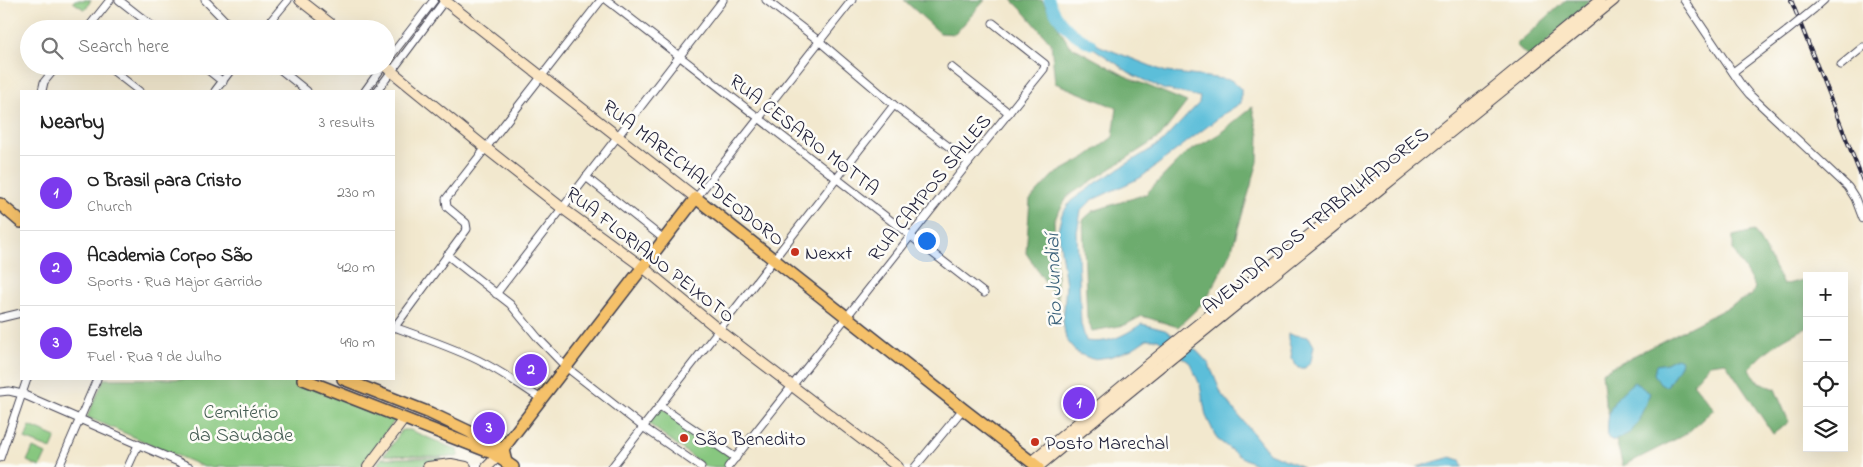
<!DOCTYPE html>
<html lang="en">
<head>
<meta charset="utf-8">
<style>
	body { margin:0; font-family:"Indie Flower",sans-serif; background:#f6f6f6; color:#222 }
	.controls { position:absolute; right:15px; bottom:15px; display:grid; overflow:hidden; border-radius:0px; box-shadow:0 5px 20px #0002 }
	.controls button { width:45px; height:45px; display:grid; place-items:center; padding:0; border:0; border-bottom:1px solid #e0e0e0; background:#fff; color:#222; font:25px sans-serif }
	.you { position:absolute; left:926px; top:240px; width:18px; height:18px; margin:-12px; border:4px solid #fff; border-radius:50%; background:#1a73e8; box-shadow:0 0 0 8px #1a73e833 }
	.badge { display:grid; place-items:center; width:32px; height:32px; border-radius:50%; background:#7c3aed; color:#fff; font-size:16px; font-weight:700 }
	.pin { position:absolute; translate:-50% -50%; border:2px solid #fff; box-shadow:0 1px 5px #0006 }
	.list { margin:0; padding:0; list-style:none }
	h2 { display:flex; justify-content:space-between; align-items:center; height:65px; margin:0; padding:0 20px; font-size:21px }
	h2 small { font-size:16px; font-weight:400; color:#767676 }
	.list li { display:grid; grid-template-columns:32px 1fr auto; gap:15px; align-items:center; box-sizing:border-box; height:75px; padding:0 20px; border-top:1px solid #e0e0e0 }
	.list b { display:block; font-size:19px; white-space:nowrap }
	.list p { margin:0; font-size:16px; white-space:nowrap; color:#767676 }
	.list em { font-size:16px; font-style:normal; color:#767676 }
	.icon { flex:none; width:28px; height:28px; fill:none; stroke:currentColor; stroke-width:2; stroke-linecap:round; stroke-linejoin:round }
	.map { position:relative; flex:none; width:1863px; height:467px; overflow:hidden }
	.search { position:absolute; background:#fff; box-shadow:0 5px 20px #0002; left:20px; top:20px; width:375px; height:55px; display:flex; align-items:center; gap:12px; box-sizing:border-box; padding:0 18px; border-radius:28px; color:#767676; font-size:19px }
	.panel { position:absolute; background:#fff; box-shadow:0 5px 20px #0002; left:20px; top:90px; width:375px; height:290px; border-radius:0px }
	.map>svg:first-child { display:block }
	.green { fill:#87c77f; stroke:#54745d }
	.forest { fill:#6dac6e; stroke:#486754 }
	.water { fill:#5bbed9; stroke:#3e708a }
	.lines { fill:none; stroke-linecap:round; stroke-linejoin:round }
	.river { stroke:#5bbed9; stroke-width:11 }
	.street-casing { stroke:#414051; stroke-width:9 }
	.secondary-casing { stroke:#414051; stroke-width:12 }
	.primary-casing { stroke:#414051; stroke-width:14 }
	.street { stroke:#fff; stroke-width:7 }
	.secondary { stroke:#fbe6c4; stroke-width:10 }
	.primary { stroke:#f5c16b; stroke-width:11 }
	.rail-casing { stroke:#22223b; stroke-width:4 }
	.rail { stroke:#fdfcf7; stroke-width:2; stroke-dasharray:5.5; stroke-linecap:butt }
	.street-bridge-casing { stroke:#414051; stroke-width:9; stroke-linecap:butt }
	.street-bridge { stroke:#fff; stroke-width:7 }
	.poi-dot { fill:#c8321e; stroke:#fdfcf7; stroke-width:2 }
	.labels { text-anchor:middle; stroke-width:5; stroke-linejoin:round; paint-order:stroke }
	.street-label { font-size:20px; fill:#22223b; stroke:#fdfcf7 }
	.poi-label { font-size:20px; fill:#22223b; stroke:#fdfcf7; text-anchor:start }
	.park-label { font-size:20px; fill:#455c53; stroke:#fdfcf7 }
	.water-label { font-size:21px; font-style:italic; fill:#39607a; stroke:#fdfcf7 }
</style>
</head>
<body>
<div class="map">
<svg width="1863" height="467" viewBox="0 0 1863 467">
	<rect width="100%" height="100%" fill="#fdfcf7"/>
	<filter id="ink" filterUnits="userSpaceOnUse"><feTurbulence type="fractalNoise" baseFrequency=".02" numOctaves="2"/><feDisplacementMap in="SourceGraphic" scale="10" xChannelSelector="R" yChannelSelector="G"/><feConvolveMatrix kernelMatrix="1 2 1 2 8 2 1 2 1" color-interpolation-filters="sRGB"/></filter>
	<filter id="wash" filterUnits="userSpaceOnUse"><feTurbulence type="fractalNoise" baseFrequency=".0096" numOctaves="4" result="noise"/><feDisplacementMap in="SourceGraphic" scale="20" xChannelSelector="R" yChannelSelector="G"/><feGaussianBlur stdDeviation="1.12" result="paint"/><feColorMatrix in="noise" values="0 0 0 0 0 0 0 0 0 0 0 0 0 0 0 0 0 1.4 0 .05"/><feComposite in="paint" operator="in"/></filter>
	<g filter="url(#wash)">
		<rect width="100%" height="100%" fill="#f2e8ce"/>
		<g class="green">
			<polygon points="75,0 91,0 85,10 73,2"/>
			<polygon points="104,379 291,379 395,420 360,467 204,467 87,417"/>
			<polygon points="660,406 732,458 725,467 706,467 648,423"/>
			<polygon points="30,426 56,437 51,449 25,439"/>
			<polygon points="402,430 410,430 457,450 459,455 456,457 383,455 387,452"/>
			<polygon points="33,448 46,454 40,467 27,461"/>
			<polygon points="382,458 442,458 443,462 405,467 379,467 378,463"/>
		</g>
		<g class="forest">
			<polygon points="904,0 985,0 955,34 940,33"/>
			<polygon points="1012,0 1042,0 1069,45 1129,78 1187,102 1160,137 1068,196 1054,220 1058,301 1026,253 1030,200 1052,176 1086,157 1113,137 1117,108 1055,83 1051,43 1027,15"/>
			<polygon points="1566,0 1591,0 1530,58 1516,45"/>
			<polygon points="1252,107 1259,135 1258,162 1231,252 1206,300 1178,327 1142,316 1125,325 1092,331 1087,318 1083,220 1093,211 1146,194 1185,154 1219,134"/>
			<path d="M 1754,231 L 1766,251 L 1783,285 L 1807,279 L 1807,328 C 1784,337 1764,351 1749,370 L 1759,383 L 1775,389 L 1789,422 L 1773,434 L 1725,362 L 1710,364 L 1693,383 L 1714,409 L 1686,434 L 1623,466 L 1605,401 L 1602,372 L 1752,295 L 1755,287 L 1733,250 L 1733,236 Z"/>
		</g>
		<g class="water">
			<path d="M 1077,37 L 1166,72 L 1231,80 L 1241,89 L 1241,103 L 1225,113 L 1140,178 L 1092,200 L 1081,211 L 1077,232 L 1081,324 L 1086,341 C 1110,344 1122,336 1142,324 L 1165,330 L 1195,349 L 1209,364 L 1222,395 L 1269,453 L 1303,467 L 1261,467 L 1239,456 L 1217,439 L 1206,416 L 1200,385 L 1190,363 L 1158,339 L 1147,339 L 1132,349 L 1109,357 L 1092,359 L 1077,353 L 1066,339 L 1063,322 L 1066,285 L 1058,230 L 1062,214 L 1071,201 L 1099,181 L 1161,143 L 1199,103 L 1200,97 L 1163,89 L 1133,75 Z"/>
			<path d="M 1288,334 L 1309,337 L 1314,346 L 1311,361 L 1305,368 L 1298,368 L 1291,358 C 1293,347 1287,344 1288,334 Z"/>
			<polygon points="1676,358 1681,360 1680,365 1667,387 1660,383 1654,374 1656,365 1667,363"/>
			<path d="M 1634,382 L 1650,393 L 1638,422 L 1631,432 L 1614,441 L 1608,438 C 1606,409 1612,400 1634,382 Z"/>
			<polygon points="1451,457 1460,460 1463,467 1417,467"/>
		</g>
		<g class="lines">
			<path class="river" d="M 1049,0 C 1058,22 1070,34 1091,44"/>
		</g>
	</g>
	<g filter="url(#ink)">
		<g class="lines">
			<defs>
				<g id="street">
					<polyline points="119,0 156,29"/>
					<polyline points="205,0 233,29"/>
					<polyline points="607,0 984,293"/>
					<polyline points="766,0 819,41 894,105 969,162"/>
					<polyline points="1684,0 1740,83 1749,94 1848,187 1855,198 1863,219"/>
					<polyline points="1814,9 1824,0"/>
					<polyline points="87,29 110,0"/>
					<polyline points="264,29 288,0"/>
					<polyline points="386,62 434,0"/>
					<polyline points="1841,65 1863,47"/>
					<polyline points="107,66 139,91"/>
					<polyline points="203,66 223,82"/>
					<polyline points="276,66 307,91"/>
					<polyline points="951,67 1009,113"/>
					<polyline points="1733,72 1787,31"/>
					<polyline points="42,91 44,82 57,66"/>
					<polyline points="215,91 234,66"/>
					<polyline points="365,91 383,66"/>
					<polyline points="377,91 445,0"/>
					<polyline points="586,177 665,240"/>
					<polyline points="696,198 852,0"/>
					<polyline points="447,255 510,304 538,338 566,367 643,427 701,467"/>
					<polyline points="496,294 723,0"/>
					<polyline points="0,318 21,313"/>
					<path d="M 394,327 C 422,337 451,347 478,360 C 500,371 521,385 541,399"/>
					<polyline points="394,328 467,229 466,223 447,207 446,199 601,0"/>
					<polyline points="0,392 9,391 22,394 190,467"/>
					<polyline points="660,406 736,458"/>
					<polyline points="0,458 27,379"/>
					<polyline points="59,467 97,379"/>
					<polyline points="128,467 138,445"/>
					<polyline points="612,467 894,105"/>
					<polyline points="728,467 969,162 1044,69 1045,64 993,23"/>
					<polyline points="915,467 963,409"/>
				</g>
				<g id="secondary">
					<polyline points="300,0 337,29"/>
					<polyline points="444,0 696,198"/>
					<polyline points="385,66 487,149 562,208 644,268 719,330 898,467"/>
					<polyline points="1032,461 1162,353 1492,89 1600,0"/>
					<polyline points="368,467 404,419"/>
					<polyline points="428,467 451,464 466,467"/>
					<polyline points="487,467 495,459 499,458"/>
					<path d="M 1038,467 C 1228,309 1423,156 1614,0"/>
				</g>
				<g id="primary">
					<polyline points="0,204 21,222"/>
					<polyline points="303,379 492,453 513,467"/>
					<polyline points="343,379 430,413 470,432 490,446 498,447"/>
					<polyline points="506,462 503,450 508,442 696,198 963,409 1038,467"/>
				</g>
			</defs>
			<use href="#street" class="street-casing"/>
			<use href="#secondary" class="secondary-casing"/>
			<use href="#primary" class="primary-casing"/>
			<use href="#street" class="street"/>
			<use href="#secondary" class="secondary"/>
			<use href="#primary" class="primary"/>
			<defs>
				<polyline id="rail" points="1791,0 1863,181"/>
			</defs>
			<use href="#rail" class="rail-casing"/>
			<use href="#rail" class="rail"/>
			<defs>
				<polyline id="street-bridge" points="1787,31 1814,9"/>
			</defs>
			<use href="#street-bridge" class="street-bridge-casing"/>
			<use href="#street-bridge" class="street-bridge"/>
		</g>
	</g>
	<g class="poi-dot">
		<circle cx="795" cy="252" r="5"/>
		<circle cx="684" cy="438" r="5"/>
		<circle cx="1035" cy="442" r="5"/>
	</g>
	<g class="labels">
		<g class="street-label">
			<text transform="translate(805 134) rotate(38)" y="7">RUA CESARIO MOTTA</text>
			<text transform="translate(694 172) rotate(38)" y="7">RUA MARECHAL DEODORO</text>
			<text transform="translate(929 187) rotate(-51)" y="7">RUA CAMPOS SALLES</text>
			<text transform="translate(1315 220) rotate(-39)" y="7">AVENIDA DOS TRABALHADORES</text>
			<text transform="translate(651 254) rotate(38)" y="7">RUA FLORIANO PEIXOTO</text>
		</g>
		<g class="poi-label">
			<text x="805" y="259">Nexxt</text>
			<text x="694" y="445">São Benedito</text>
			<text x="1045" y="449">Posto Marechal</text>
		</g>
		<g class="park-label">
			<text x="241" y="418">Cemitério<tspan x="241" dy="23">da Saudade</tspan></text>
		</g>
		<g class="water-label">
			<text transform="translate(1053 281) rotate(-92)" y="7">Rio Jundiaí</text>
		</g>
	</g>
</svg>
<div class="controls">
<button>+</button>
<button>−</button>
<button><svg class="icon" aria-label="locate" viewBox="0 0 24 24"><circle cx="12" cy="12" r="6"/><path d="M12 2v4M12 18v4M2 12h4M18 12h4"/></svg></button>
<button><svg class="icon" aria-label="layers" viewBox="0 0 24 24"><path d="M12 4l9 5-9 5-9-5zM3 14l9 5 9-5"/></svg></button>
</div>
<div class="you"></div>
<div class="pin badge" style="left:1079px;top:403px">1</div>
<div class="pin badge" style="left:531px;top:370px">2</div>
<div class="pin badge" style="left:489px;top:428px">3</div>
<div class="search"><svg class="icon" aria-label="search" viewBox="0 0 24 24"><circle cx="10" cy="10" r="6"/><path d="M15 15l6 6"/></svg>Search here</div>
<section class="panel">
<h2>Nearby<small>3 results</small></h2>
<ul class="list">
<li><span class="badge">1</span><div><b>O Brasil para Cristo</b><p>Church</p></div><em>230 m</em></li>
<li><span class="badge">2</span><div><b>Academia Corpo São</b><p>Sports · Rua Major Garrido</p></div><em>420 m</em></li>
<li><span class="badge">3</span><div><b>Estrela</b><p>Fuel · Rua 9 de Julho</p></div><em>490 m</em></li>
</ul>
</section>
</div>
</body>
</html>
